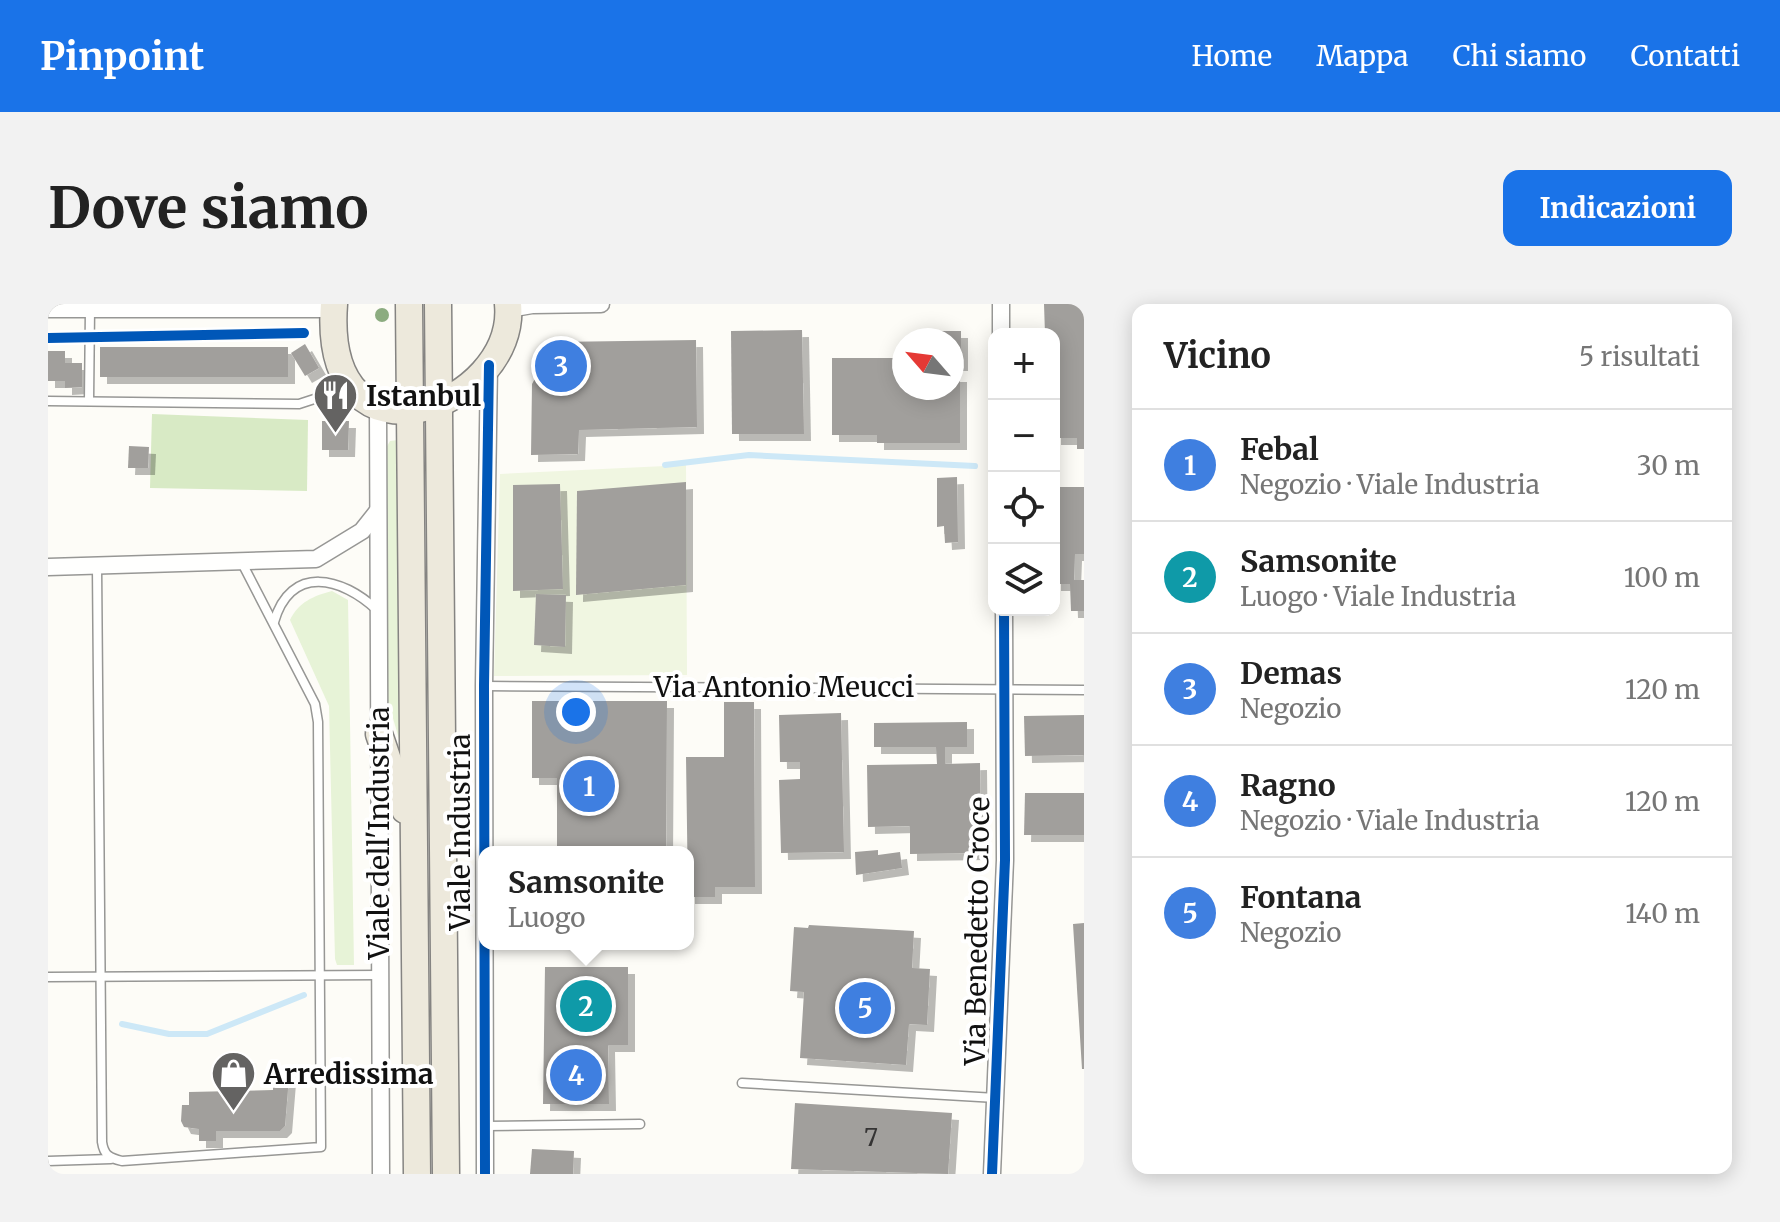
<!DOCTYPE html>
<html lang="it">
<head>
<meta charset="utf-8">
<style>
	body { margin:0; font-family:Merriweather,serif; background:#f2f2f2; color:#222 }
	.controls { position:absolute; right:24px; top:24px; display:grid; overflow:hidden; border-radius:16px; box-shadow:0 4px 20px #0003 }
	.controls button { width:72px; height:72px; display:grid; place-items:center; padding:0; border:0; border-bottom:2px solid #e0e0e0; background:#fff; color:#222; font:40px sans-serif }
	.compass { position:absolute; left:844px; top:24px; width:72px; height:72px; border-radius:50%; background:#fff; box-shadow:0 4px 20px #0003; rotate:298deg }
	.you { position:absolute; left:528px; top:408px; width:28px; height:28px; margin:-20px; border:6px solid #fff; border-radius:50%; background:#1a73e8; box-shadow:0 0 0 12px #1a73e833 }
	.badge { display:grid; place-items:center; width:52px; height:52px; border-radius:50%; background:#1a73e8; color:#fff; font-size:26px; font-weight:700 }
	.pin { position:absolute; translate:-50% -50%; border:4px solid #fff; box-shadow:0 2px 8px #0006 }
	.popup { position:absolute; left:430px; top:542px; width:216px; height:104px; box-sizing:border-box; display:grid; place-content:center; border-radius:16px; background:#fff; filter:drop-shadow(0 2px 6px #0005); font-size:26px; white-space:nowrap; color:#767676 }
	.popup b { font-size:30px; color:#222 }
	.popup::after { content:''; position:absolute; left:50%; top:100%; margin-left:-16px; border:16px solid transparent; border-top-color:#fff }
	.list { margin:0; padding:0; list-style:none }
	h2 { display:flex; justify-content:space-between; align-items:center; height:104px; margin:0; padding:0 32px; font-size:34px }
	h2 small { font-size:26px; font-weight:400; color:#767676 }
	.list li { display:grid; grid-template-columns:52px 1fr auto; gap:24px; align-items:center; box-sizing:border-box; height:112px; padding:0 32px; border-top:2px solid #e0e0e0 }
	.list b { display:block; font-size:30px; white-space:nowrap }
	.list p { margin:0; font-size:26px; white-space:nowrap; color:#767676 }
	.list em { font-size:26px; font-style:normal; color:#767676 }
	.icon { flex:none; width:44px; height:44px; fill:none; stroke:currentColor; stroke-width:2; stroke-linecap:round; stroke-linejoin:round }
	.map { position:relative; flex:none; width:1036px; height:870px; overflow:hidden; border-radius:16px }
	header { display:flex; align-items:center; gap:48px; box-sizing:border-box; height:112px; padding:0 40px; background:#1a73e8; color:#fff }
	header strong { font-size:38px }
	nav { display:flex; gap:44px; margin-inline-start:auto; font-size:28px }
	.intro { display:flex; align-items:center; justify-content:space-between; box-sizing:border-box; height:192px; padding:0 48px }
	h1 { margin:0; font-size:56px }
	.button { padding:20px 36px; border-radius:16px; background:#1a73e8; color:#fff; font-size:28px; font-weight:700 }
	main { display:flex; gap:48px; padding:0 48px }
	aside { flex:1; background:#fff; border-radius:16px; box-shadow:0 4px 20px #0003 }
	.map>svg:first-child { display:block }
	.green { fill:#e7f3d7 }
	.forest { fill:#d8eac5 }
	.pitch { fill:#f0f6e1 }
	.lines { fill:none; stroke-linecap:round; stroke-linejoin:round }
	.stream { stroke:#cde8f7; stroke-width:6 }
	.building { fill:#a19f9c; filter:url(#shadow) }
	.lane-casing { stroke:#979795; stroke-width:11 }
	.street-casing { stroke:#979795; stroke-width:19 }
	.primary-casing { stroke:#858482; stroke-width:29 }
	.lane { stroke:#fffffe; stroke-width:8 }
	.street { stroke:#fffffe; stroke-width:16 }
	.primary { stroke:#ede9dc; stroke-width:26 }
	.cycleway-casing { stroke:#fff; stroke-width:15 }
	.cycleway { stroke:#0057b8; stroke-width:10 }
	.tree { fill:#8cac80 }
	.labels { text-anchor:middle; stroke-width:8; stroke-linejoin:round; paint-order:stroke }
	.number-label { font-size:24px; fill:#353434 }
	.poi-label { font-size:28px; font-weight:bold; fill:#111; stroke:#fff; text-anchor:start }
	.street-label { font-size:28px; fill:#111; stroke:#fff }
</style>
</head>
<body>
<header>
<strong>Pinpoint</strong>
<nav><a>Home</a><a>Mappa</a><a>Chi siamo</a><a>Contatti</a></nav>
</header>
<div class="intro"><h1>Dove siamo</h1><a class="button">Indicazioni</a></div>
<main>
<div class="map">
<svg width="1036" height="870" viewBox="0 0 1036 870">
	<defs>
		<filter id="shadow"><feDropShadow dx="7" dy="7" stdDeviation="0" flood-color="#0004"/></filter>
	</defs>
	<rect width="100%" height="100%" fill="#fdfcf7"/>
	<g class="green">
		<polygon points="350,136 359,462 339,394 337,146 342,137"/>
		<path d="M 284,287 L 300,296 L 306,661 L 289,661 L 287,655 L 281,402 L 242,316 C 251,298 265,292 284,287 Z"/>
	</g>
	<polygon class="forest" points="104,110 260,116 259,187 102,184"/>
	<polygon class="pitch" points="638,161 639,371 446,372 452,170"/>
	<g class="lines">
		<g class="stream">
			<polyline points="617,161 701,151 927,162"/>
			<polyline points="74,720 121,730 159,730 256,691"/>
		</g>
	</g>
	<g class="building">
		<polygon points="996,0 1036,0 1036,145 1029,145 1029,134 1006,134 1006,30 997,30"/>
		<polygon points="754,26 756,130 684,130 683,27"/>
		<polygon points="867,27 913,27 913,60 904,60 904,36 867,36"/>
		<polygon points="648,36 649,123 531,126 530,150 483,151 484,80 507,38"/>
		<polygon points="257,40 271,64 257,72 243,49"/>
		<rect x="52" y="43" width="188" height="30"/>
		<polygon points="0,47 17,47 17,59 34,59 34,83 17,84 17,77 0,77"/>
		<polygon points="784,54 856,54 856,84 904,84 904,71 912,71 912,139 829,139 829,131 784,131"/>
		<polygon points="274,117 301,117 300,146 274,146"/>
		<polygon points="81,142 101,143 100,164 80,164"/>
		<polygon points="909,173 910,238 897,239 896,222 889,223 889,174"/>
		<polygon points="638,178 638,281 528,291 529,187"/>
		<polygon points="512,180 515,285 465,287 465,181"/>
		<polygon points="1006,183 1036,183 1036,250 1027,250 1026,276 1036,276 1036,307 1023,307 1022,280 1006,280"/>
		<polygon points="488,290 518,291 517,343 486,341"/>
		<polygon points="484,397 619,397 618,548 509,548 509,474 484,474"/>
		<polygon points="676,398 706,398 707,583 667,583 667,593 640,593 638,453 676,453"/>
		<polygon points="793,409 796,548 733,549 731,476 752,475 752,458 732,458 731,411"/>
		<polygon points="1036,411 1036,451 977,452 976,412"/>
		<polygon points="919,418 919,443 897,443 897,460 932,459 933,549 862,550 862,522 820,523 819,461 889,460 888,443 826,443 826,419"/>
		<polygon points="977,489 1036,489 1036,531 976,531"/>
		<polygon points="830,546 830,551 852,548 854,564 808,571 807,548"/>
		<polygon points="1036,619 1036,765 1034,765 1025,620"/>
		<polygon points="761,621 866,627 864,664 882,665 879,721 861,720 858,761 752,754 756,688 742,687 746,623 760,624"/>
		<polygon points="497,663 580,663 580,741 560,741 561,800 495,800"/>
		<polygon points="241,773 237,822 232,827 168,827 168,837 151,837 151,825 136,823 133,817 134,801 141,801 141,788 225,786 225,774"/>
		<polygon points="747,799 904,809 900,870 743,865"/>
		<polygon points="484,845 526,847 525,870 482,870"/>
	</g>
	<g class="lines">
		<defs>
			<g id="lane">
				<polyline points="0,97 251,100 300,84"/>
				<polyline points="41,97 42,5"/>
				<path d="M 49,263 L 54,838 C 56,851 61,854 74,857 L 273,843 L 270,418 L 267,400 L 194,259"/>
				<path d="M 226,318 C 243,260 294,273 329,306"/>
				<polyline points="437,382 1036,386"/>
				<polyline points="0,673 332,671"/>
				<polyline points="694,779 948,794"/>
				<polyline points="438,822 592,820"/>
				<polyline points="0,857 63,855"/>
			</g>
			<g id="street">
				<polyline points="953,0 953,30"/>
				<polyline points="0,5 286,5"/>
				<polyline points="461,5 484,1 553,0"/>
				<polyline points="330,105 333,870"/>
				<polyline points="0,263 268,255 314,227 329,208"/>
				<polyline points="437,870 436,382 441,61"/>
				<polyline points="944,870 957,556 956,306"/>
			</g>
			<g id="primary">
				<path d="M 286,0 C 273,177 470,103 460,0"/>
				<polyline points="361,0 369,870"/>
				<polyline points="390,0 398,870"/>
				<polyline points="331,430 357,506"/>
			</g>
		</defs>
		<use href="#lane" class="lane-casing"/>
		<use href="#street" class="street-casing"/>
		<use href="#primary" class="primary-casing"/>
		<use href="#lane" class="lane"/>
		<use href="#street" class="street"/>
		<use href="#primary" class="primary"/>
		<defs>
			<g id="cycleway">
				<polyline points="0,34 256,29"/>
				<polyline points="437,870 436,382 441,61"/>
				<polyline points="944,870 957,556 956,306"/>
			</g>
		</defs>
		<use href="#cycleway" class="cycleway-casing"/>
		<use href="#cycleway" class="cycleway"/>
	</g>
	<circle class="tree" cx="334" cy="11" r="7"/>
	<defs>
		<symbol id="restaurant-pin" viewBox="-11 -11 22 30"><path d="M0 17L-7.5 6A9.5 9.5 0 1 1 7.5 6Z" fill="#646362" stroke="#fff"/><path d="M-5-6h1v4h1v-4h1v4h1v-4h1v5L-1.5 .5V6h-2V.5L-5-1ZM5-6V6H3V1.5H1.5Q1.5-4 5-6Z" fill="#fff"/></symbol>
		<symbol id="shop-pin" viewBox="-11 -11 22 30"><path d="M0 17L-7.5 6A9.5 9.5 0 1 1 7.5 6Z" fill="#646362" stroke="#fff"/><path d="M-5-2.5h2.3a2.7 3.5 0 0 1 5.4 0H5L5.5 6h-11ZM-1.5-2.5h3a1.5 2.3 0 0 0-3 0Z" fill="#fff"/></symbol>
	</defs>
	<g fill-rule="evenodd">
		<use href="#restaurant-pin" x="262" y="66" width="51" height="69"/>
		<use href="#shop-pin" x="160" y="744" width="51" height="69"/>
	</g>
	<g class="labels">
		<g class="number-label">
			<text x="823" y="842">7</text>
		</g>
		<g class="poi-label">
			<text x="318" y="102">Istanbul</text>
			<text x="216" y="780">Arredissima</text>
		</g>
		<g class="street-label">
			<text x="736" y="393">Via Antonio Meucci</text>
			<text transform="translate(412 528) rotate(-90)" y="10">Viale Industria</text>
			<text transform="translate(331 529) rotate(-90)" y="10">Viale dell'Industria</text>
			<text transform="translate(929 627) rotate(-89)" y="10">Via Benedetto Croce</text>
		</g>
	</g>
</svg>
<div class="controls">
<button>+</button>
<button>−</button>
<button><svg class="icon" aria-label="locate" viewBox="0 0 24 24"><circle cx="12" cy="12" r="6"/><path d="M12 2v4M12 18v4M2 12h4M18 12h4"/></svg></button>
<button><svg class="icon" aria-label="layers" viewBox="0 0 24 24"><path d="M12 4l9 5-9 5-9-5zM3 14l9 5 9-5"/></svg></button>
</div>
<svg class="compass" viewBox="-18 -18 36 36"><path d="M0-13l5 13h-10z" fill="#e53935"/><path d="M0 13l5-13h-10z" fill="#767676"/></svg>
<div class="you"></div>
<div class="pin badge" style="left:541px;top:482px;background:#3f7fe0">1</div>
<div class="pin badge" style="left:538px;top:702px;background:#0f9aa8">2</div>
<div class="popup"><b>Samsonite</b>Luogo</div>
<div class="pin badge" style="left:513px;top:62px;background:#3f7fe0">3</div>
<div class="pin badge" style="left:528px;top:771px;background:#3f7fe0">4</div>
<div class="pin badge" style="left:817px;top:704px;background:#3f7fe0">5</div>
</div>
<aside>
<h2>Vicino<small>5 risultati</small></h2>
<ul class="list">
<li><span class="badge" style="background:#3f7fe0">1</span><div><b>Febal</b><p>Negozio · Viale Industria</p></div><em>30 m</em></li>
<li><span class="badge" style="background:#0f9aa8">2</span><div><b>Samsonite</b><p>Luogo · Viale Industria</p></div><em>100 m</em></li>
<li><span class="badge" style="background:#3f7fe0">3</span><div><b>Demas</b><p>Negozio</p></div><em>120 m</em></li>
<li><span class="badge" style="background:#3f7fe0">4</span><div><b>Ragno</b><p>Negozio · Viale Industria</p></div><em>120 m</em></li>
<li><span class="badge" style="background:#3f7fe0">5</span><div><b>Fontana</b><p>Negozio</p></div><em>140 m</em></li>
</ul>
</aside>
</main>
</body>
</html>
